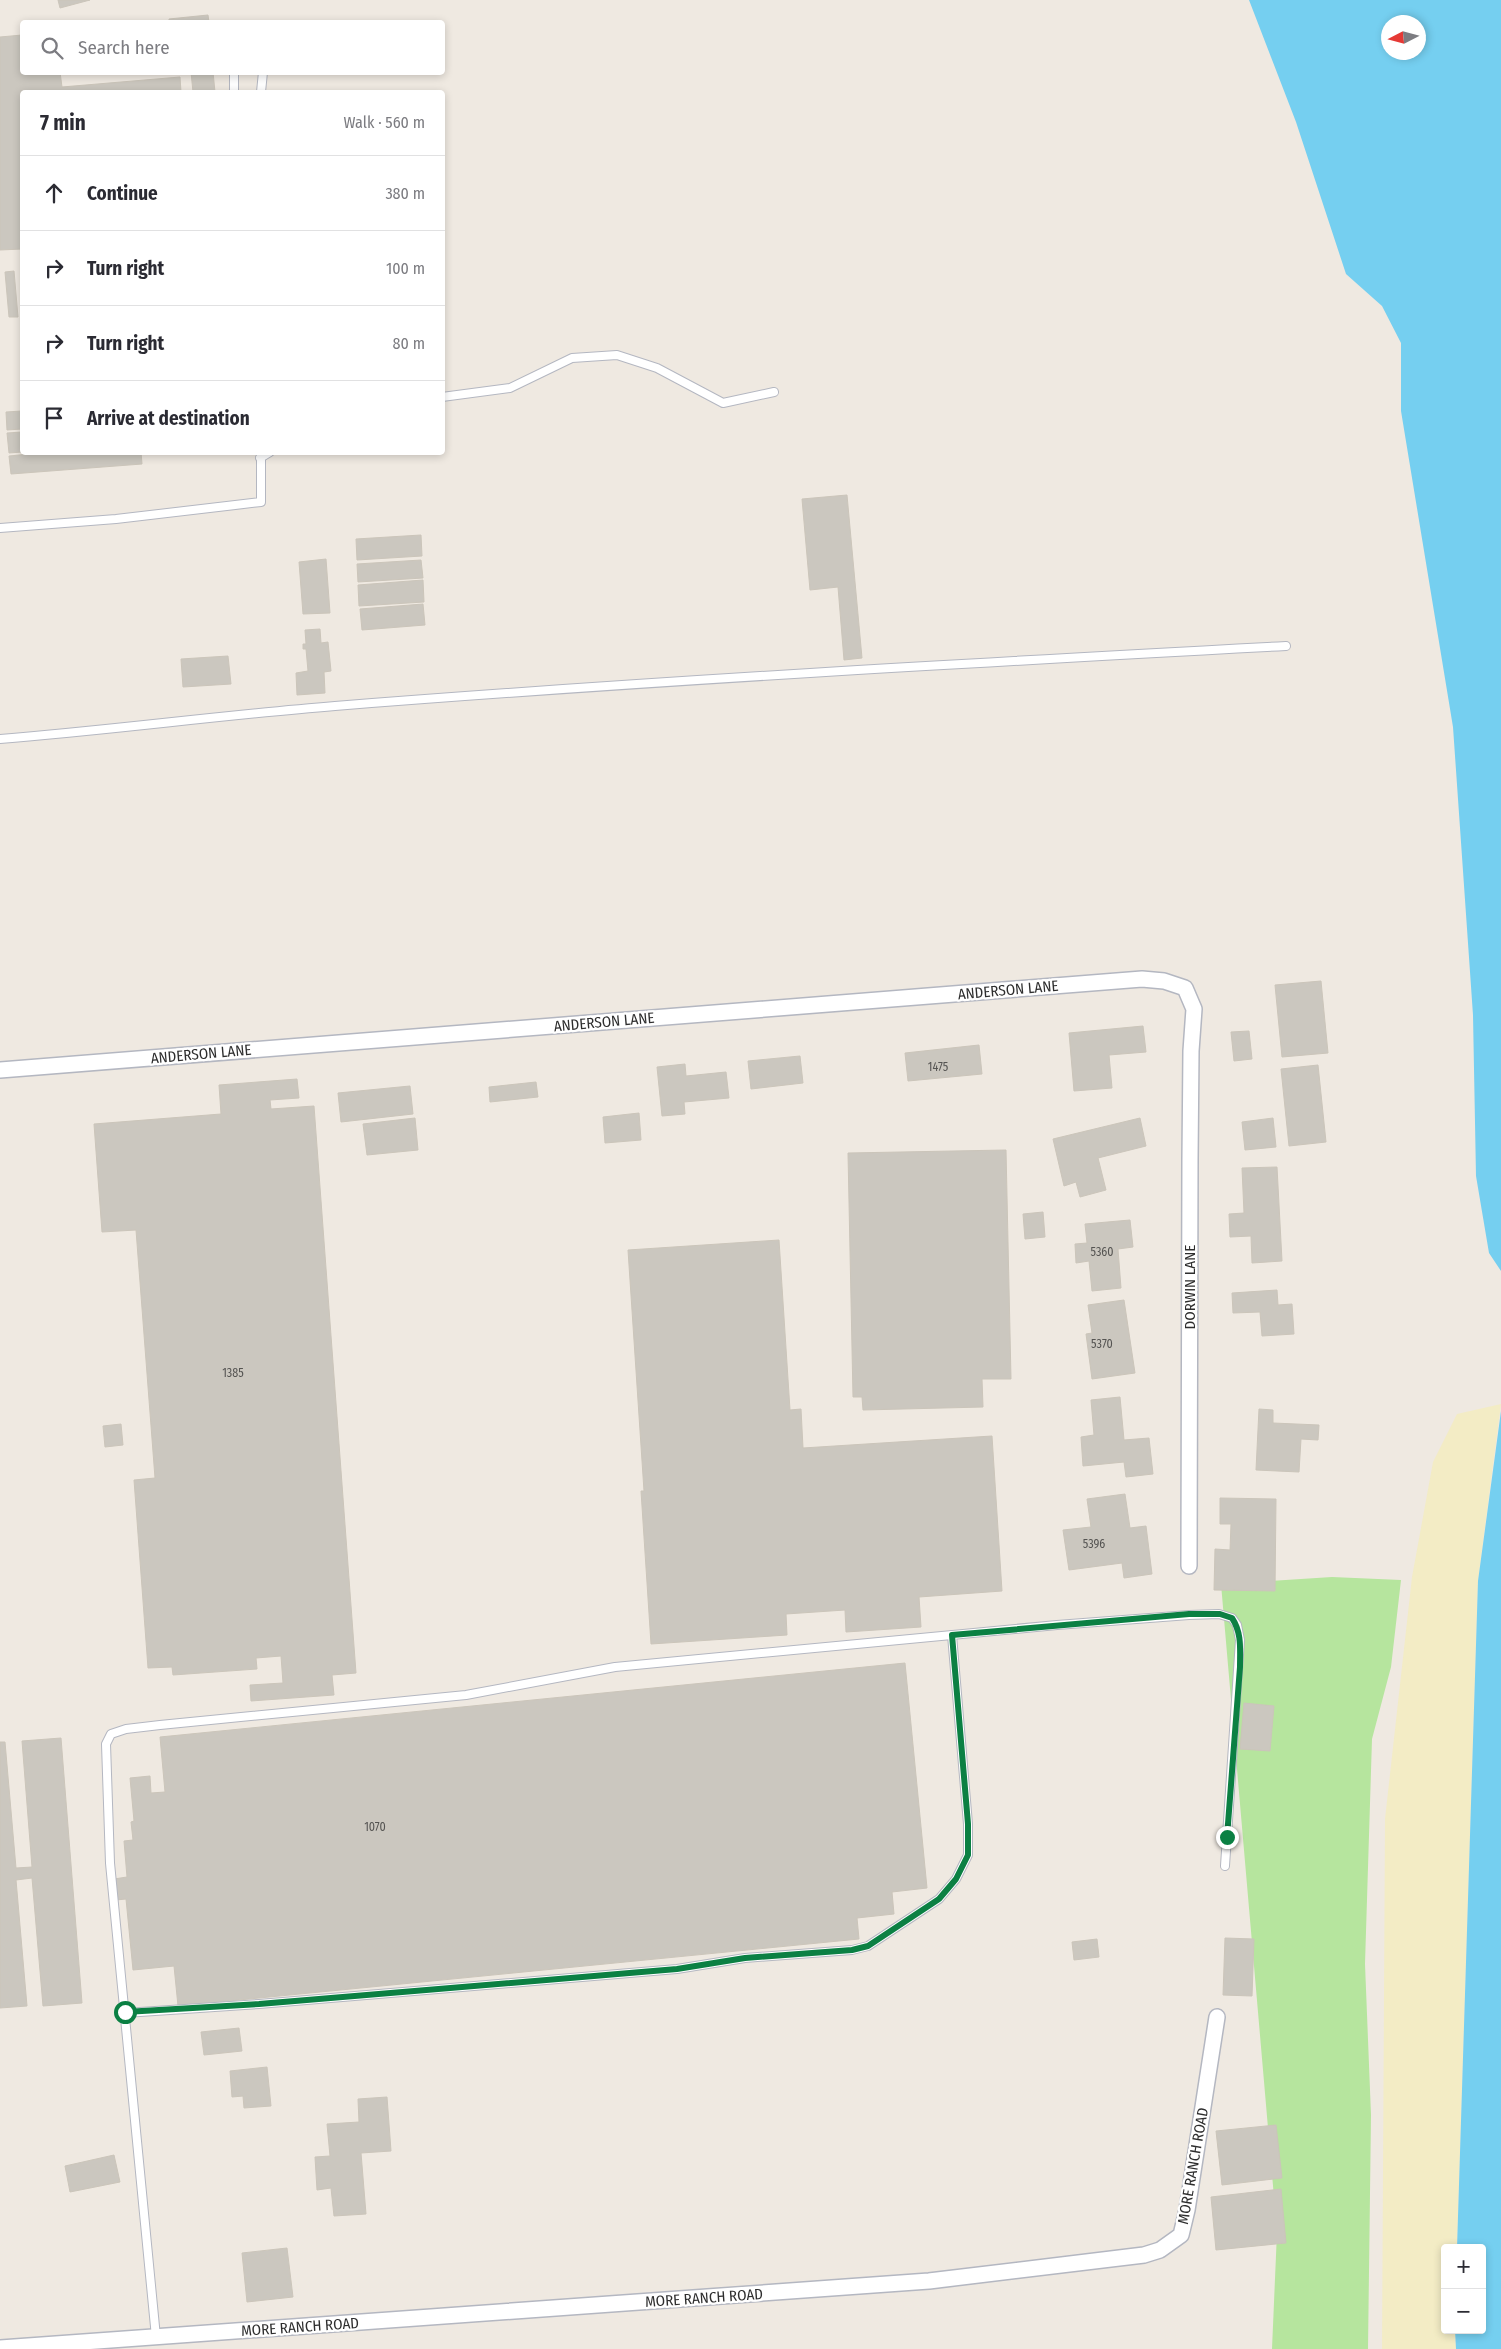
<!DOCTYPE html>
<html lang="en">
<head>
<meta charset="utf-8">
<style>
	body { margin:0; font-family:"Fira Sans Condensed",sans-serif; background:#f7f7f7; color:#2b2b33 }
	.controls { position:absolute; right:15px; bottom:15px; display:grid; overflow:hidden; border-radius:5px; box-shadow:0 2px 8px #0003 }
	.controls button { width:45px; height:45px; display:grid; place-items:center; padding:0; border:0; border-bottom:1px solid #e1e1e2; background:#fff; color:#2b2b33; font:25px sans-serif }
	.compass { position:absolute; left:1381px; top:15px; width:45px; height:45px; border-radius:50%; background:#fff; box-shadow:0 2px 8px #0003; rotate:264deg }
	.stop { position:absolute; width:15px; height:15px; margin:-11px; border:4px solid #0b8043; border-radius:50%; background:#fff }
	.stop.end { background:#0b8043; border-color:#fff; box-shadow:0 1px 5px #0008 }
	.list { margin:0; padding:0; list-style:none }
	h2 { display:flex; justify-content:space-between; align-items:center; height:65px; margin:0; padding:0 20px; font-size:21px }
	h2 small { font-size:16px; font-weight:400; color:#7c7c81 }
	.list li { display:grid; grid-template-columns:32px 1fr auto; gap:15px; align-items:center; box-sizing:border-box; height:75px; padding:0 20px; border-top:1px solid #e1e1e2 }
	.list b { display:block; font-size:19px; white-space:nowrap }
	.list em { font-size:16px; font-style:normal; color:#7c7c81 }
	.icon { flex:none; width:28px; height:28px; fill:none; stroke:currentColor; stroke-width:2; stroke-linecap:round; stroke-linejoin:round }
	.map { position:relative; flex:none; width:1501px; height:2349px; overflow:hidden }
	.search { position:absolute; background:#fff; box-shadow:0 2px 8px #0003; left:20px; top:20px; width:425px; height:55px; display:flex; align-items:center; gap:12px; box-sizing:border-box; padding:0 18px; border-radius:5px; color:#7c7c81; font-size:19px }
	.panel { position:absolute; background:#fff; box-shadow:0 2px 8px #0003; left:20px; top:90px; width:425px; height:365px; border-radius:5px }
	.map>svg:first-child { display:block }
	.green { fill:#b6e59e }
	.sand { fill:#f3ecc5 }
	.water { fill:#75cff0; fill-rule:evenodd }
	.building { fill:#cbc7bf; stroke:#cbc5ba }
	.lines { fill:none; stroke-linecap:round; stroke-linejoin:round }
	.service-casing { stroke:#b4b7c1; stroke-width:10 }
	.minor-casing { stroke:#b4b7c1; stroke-width:18 }
	.service { stroke:#fff; stroke-width:8 }
	.minor { stroke:#fff; stroke-width:15 }
	.route { stroke:#0b8043; stroke-width:6 }
	.labels { text-anchor:middle; stroke-width:4.5; stroke-linejoin:round; paint-order:stroke }
	.number-label { font-size:12px; fill:#555452 }
	.street-label { font-size:15px; fill:#2e2e2e; stroke:#fff }
</style>
</head>
<body>
<div class="map">
<svg width="1501" height="2349" viewBox="0 0 1501 2349">
	<rect width="100%" height="100%" fill="#efe9e1"/>
	<polygon class="green" points="1332,1577 1401,1580 1391,1667 1372,1739 1365,1964 1371,2115 1368,2349 1272,2349 1277,2232 1221,1584"/>
	<polygon class="sand" points="1501,1404 1478,1581 1457,2248 1445,2248 1445,2330 1455,2330 1456,2349 1382,2349 1385,1819 1412,1577 1433,1462 1457,1414"/>
	<g class="water">
		<path d="M 1249,0 L 1501,0 L 1501,1271 L 1489,1253 L 1476,1176 L 1473,1015 L 1453,727 L 1401,411 L 1401,343 L 1382,306 L 1346,274 L 1296,122 ZM 1388,22 L 1418,22 L 1418,52 L 1388,52 Z"/>
		<polygon points="1501,1411 1501,2349 1456,2349 1455,2330 1482,2330 1482,2248 1457,2248 1478,1581"/>
	</g>
	<g class="building">
		<polygon points="58,0 90,0 60,8"/>
		<polygon points="208,15 209,22 169,22 169,19"/>
		<polygon points="22,35 22,72 60,72 62,87 180,77 181,92 22,92 22,249 0,250 0,37"/>
		<polygon points="191,72 213,72 215,92 193,92"/>
		<polygon points="14,271 18,317 9,317 5,272"/>
		<polygon points="22,411 22,429 7,430 6,412"/>
		<polygon points="22,432 22,452 9,453 7,433"/>
		<polygon points="50,452 141,452 142,464 11,474 9,456"/>
		<polygon points="847,495 862,658 844,660 838,587 810,590 802,499"/>
		<polygon points="421,535 422,556 357,560 356,539"/>
		<polygon points="326,559 330,613 303,614 299,562"/>
		<polygon points="421,560 423,578 358,582 357,564"/>
		<polygon points="423,580 424,602 359,606 358,585"/>
		<polygon points="423,604 425,625 362,630 360,609"/>
		<polygon points="320,629 321,643 328,642 331,671 324,672 325,693 297,695 296,673 308,671 306,649 303,649 303,644 306,644 305,630"/>
		<polygon points="228,656 231,684 183,687 181,659"/>
		<polygon points="1321,981 1328,1053 1282,1057 1275,985"/>
		<polygon points="1143,1026 1146,1052 1109,1055 1112,1088 1074,1091 1069,1033"/>
		<polygon points="1249,1031 1252,1059 1234,1061 1231,1032"/>
		<polygon points="979,1045 982,1074 908,1081 905,1053"/>
		<polygon points="800,1056 803,1083 751,1089 748,1061"/>
		<polygon points="685,1064 686,1076 726,1072 729,1098 684,1102 685,1114 662,1116 657,1067"/>
		<polygon points="1318,1065 1326,1142 1289,1146 1281,1069"/>
		<polygon points="297,1079 299,1098 270,1100 271,1109 314,1106 356,1673 332,1675 334,1695 251,1701 250,1685 283,1683 281,1656 256,1658 257,1669 173,1675 172,1667 148,1668 134,1480 155,1478 136,1230 102,1232 94,1124 221,1114 219,1085"/>
		<polygon points="536,1082 538,1097 490,1102 489,1087"/>
		<polygon points="410,1086 413,1114 341,1122 338,1093"/>
		<polygon points="639,1113 641,1140 605,1143 603,1117"/>
		<polygon points="415,1118 418,1150 367,1155 363,1124"/>
		<polygon points="1140,1118 1146,1146 1098,1158 1106,1190 1080,1197 1076,1182 1064,1186 1053,1139"/>
		<polygon points="1273,1118 1276,1147 1245,1150 1242,1122"/>
		<polygon points="1006,1150 1011,1379 982,1379 983,1407 863,1410 862,1397 853,1397 848,1153"/>
		<polygon points="1277,1167 1282,1261 1252,1263 1251,1236 1230,1237 1229,1214 1244,1213 1242,1168"/>
		<polygon points="1043,1212 1045,1237 1025,1239 1023,1214"/>
		<polygon points="1130,1220 1133,1247 1118,1249 1121,1288 1092,1291 1089,1261 1076,1263 1075,1244 1087,1243 1085,1224"/>
		<polygon points="779,1240 790,1410 801,1409 803,1448 992,1436 1002,1591 919,1597 921,1627 846,1632 845,1610 786,1614 787,1635 651,1644 641,1491 644,1491 628,1250"/>
		<polygon points="1277,1290 1278,1305 1292,1304 1294,1334 1262,1336 1260,1312 1233,1313 1232,1293"/>
		<polygon points="1124,1300 1135,1373 1092,1379 1086,1334 1092,1333 1088,1305"/>
		<polygon points="1120,1397 1124,1440 1149,1438 1153,1474 1126,1477 1124,1462 1083,1466 1081,1437 1094,1435 1091,1400"/>
		<polygon points="1259,1409 1273,1410 1273,1423 1319,1425 1318,1440 1301,1439 1299,1472 1256,1470"/>
		<polygon points="121,1424 123,1445 105,1447 103,1426"/>
		<polygon points="1125,1494 1130,1528 1146,1526 1152,1574 1124,1578 1122,1563 1069,1570 1063,1530 1091,1527 1087,1499"/>
		<polygon points="1220,1498 1276,1499 1275,1591 1214,1590 1215,1549 1230,1550 1231,1524 1220,1524"/>
		<polygon points="905,1663 927,1888 892,1892 894,1914 857,1918 859,1939 178,2006 174,1966 133,1970 126,1899 116,1900 114,1879 127,1877 124,1841 133,1840 131,1822 134,1821 130,1778 150,1776 151,1793 165,1792 160,1737"/>
		<polygon points="1244,1703 1274,1706 1270,1751 1240,1749"/>
		<polygon points="61,1738 82,2003 43,2006 32,1878 16,1880 27,2006 0,2008 0,1742 5,1742 16,1868 32,1867 22,1741"/>
		<polygon points="1225,1938 1254,1939 1252,1996 1223,1995"/>
		<polygon points="1097,1939 1099,1957 1074,1960 1072,1942"/>
		<polygon points="239,2028 242,2051 204,2055 201,2032"/>
		<polygon points="267,2067 271,2106 244,2108 243,2096 232,2097 230,2071"/>
		<polygon points="387,2097 391,2151 361,2153 366,2214 334,2216 331,2188 317,2190 315,2157 330,2156 327,2124 359,2122 358,2099"/>
		<polygon points="1276,2125 1282,2178 1222,2185 1216,2131"/>
		<polygon points="114,2155 120,2182 70,2192 65,2166"/>
		<polygon points="1281,2189 1286,2243 1216,2250 1211,2197"/>
		<polygon points="287,2248 293,2297 247,2302 242,2253"/>
	</g>
	<g class="lines">
		<defs>
			<g id="service">
				<polyline points="234,72 234,92"/>
				<polyline points="261,92 263,72"/>
				<polyline points="442,397 510,388 572,358 617,355 657,368 723,403 774,392"/>
				<polyline points="260,458 270,452"/>
				<polyline points="0,528 116,519 261,502 261,452"/>
				<path d="M 0,739 C 112,730 223,715 335,706 C 651,681 969,663 1286,646"/>
				<polyline points="125,2013 259,2004 677,1969 745,1958 852,1950 868,1946 939,1899 956,1879 968,1855 968,1824 952,1635"/>
				<polyline points="156,2337 110,1863 106,1744 111,1734 126,1729 160,1725 466,1695 615,1667 1057,1625 1189,1615 1219,1614 1232,1618 1237,1625 1240,1640 1225,1866"/>
			</g>
			<g id="minor">
				<polyline points="0,1070 1142,979 1164,981 1185,988 1194,1009 1191,1051 1190,1159 1189,1566"/>
				<polyline points="0,2348 929,2281 1144,2255 1160,2250 1181,2235 1187,2210 1217,2017"/>
			</g>
		</defs>
		<use href="#service" class="service-casing"/>
		<use href="#minor" class="minor-casing"/>
		<use href="#service" class="service"/>
		<use href="#minor" class="minor"/>
	</g>
	<g class="lines">
		<path class="route" d="M 125,2012 L 259,2004 L 677,1969 L 745,1958 L 852,1950 L 868,1946 L 939,1899 L 956,1879 L 968,1855 L 968,1824 L 952,1635 L 1189,1614 L 1220,1614 L 1232,1618 C 1242,1633 1240,1649 1240,1667 L 1227,1837"/>
	</g>
	<g class="labels">
		<g class="number-label">
			<text x="938" y="1071">1475</text>
			<text x="1102" y="1256">5360</text>
			<text x="1102" y="1348">5370</text>
			<text x="233" y="1377">1385</text>
			<text x="1094" y="1548">5396</text>
			<text x="375" y="1831">1070</text>
		</g>
		<g class="street-label">
			<text transform="translate(1008 990) rotate(-5)" y="5">ANDERSON LANE</text>
			<text transform="translate(604 1022) rotate(-5)" y="5">ANDERSON LANE</text>
			<text transform="translate(201 1054) rotate(-5)" y="5">ANDERSON LANE</text>
			<text transform="translate(1190 1287) rotate(-90)" y="5">DORWIN LANE</text>
			<text transform="translate(1193 2166) rotate(-80)" y="5">MORE RANCH ROAD</text>
			<text transform="translate(704 2298) rotate(-4)" y="5">MORE RANCH ROAD</text>
			<text transform="translate(300 2327) rotate(-4)" y="5">MORE RANCH ROAD</text>
		</g>
	</g>
</svg>
<div class="controls">
<button>+</button>
<button>−</button>
</div>
<svg class="compass" viewBox="-18 -18 36 36"><path d="M0-13l5 13h-10z" fill="#e53935"/><path d="M0 13l5-13h-10z" fill="#7c7c81"/></svg>
<div class="stop" style="left:125px;top:2012px"></div>
<div class="stop end" style="left:1227px;top:1837px"></div>
<div class="search"><svg class="icon" aria-label="search" viewBox="0 0 24 24"><circle cx="10" cy="10" r="6"/><path d="M15 15l6 6"/></svg>Search here</div>
<section class="panel">
<h2>7 min<small>Walk · 560 m</small></h2>
<ul class="list">
<li><svg class="icon" aria-label="ahead" viewBox="0 0 24 24"><path d="M12 20V5M6 11l6-6 6 6"/></svg><div><b>Continue</b></div><em>380 m</em></li>
<li><svg class="icon" aria-label="right" viewBox="0 0 24 24"><path d="M7 20v-9h11M14 6l5 5-5 5"/></svg><div><b>Turn right</b></div><em>100 m</em></li>
<li><svg class="icon" aria-label="right" viewBox="0 0 24 24"><path d="M7 20v-9h11M14 6l5 5-5 5"/></svg><div><b>Turn right</b></div><em>80 m</em></li>
<li><svg class="icon" aria-label="arrive" viewBox="0 0 24 24"><path d="M6 21V4h12l-3 4 3 4H6"/></svg><div><b>Arrive at destination</b></div></li>
</ul>
</section>
</div>
</body>
</html>
